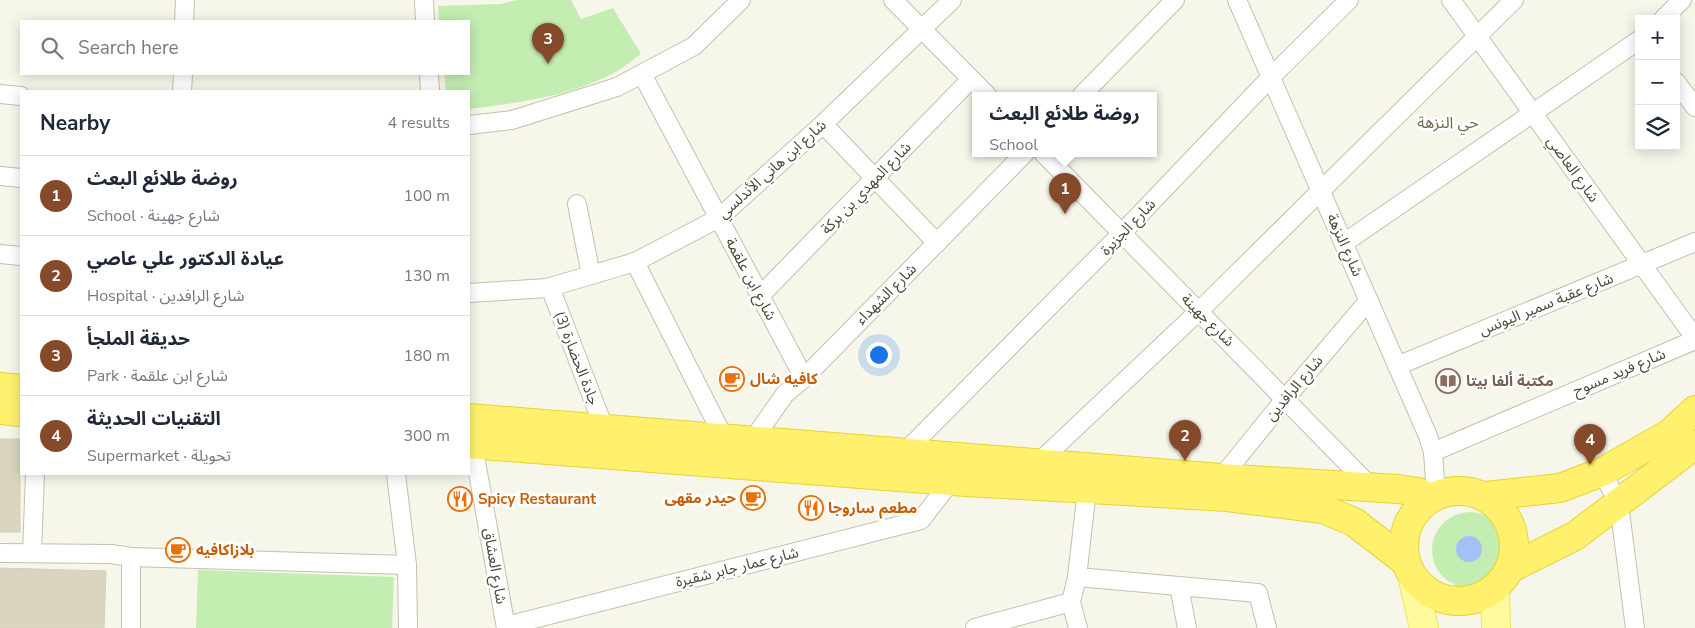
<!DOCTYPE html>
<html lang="en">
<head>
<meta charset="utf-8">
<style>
	body { margin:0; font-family:"Nunito Sans","Noto Sans Arabic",sans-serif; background:#f6f6f7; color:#1f2937 }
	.controls { position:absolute; right:15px; top:15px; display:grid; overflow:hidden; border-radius:0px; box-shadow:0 2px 12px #0003 }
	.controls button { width:45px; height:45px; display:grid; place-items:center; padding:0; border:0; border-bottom:1px solid #e0e1e3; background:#fff; color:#1f2937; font:25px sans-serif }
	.you { position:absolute; left:878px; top:354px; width:18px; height:18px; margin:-12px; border:4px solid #fff; border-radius:50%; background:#1a73e8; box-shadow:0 0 0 8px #1a73e833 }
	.badge { display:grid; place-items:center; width:32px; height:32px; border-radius:50%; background:#844a2a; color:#fff; font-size:16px; font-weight:700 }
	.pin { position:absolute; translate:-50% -41px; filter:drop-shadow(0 1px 2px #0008) }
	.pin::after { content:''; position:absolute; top:26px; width:18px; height:15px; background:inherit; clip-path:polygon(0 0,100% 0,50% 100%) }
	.popup { position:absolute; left:972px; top:92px; width:185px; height:65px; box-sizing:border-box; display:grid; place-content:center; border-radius:0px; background:#fff; filter:drop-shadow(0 1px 4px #0005); font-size:16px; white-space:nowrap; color:#747a83 }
	.popup b { font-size:19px; color:#1f2937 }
	.popup::after { content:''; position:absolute; left:50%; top:100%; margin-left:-10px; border:10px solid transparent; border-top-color:#fff }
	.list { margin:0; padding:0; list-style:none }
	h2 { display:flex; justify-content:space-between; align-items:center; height:65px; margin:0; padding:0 20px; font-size:21px }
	h2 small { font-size:16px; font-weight:400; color:#747a83 }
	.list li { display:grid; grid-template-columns:32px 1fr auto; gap:15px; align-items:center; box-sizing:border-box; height:80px; padding:0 20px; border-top:1px solid #e0e1e3 }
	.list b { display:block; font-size:19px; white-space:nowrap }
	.list p { margin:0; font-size:16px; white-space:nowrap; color:#747a83 }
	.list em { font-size:16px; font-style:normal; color:#747a83 }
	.icon { flex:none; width:28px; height:28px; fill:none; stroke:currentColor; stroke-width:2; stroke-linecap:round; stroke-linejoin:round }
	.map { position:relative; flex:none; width:1695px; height:628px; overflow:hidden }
	.search { position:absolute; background:#fff; box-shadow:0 2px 12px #0003; left:20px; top:20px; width:450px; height:55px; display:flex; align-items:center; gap:12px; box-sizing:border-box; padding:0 18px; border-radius:0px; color:#747a83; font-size:19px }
	.panel { position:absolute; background:#fff; box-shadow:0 2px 12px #0003; left:20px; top:90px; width:450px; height:385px; border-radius:0px }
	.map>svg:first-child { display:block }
	.green { fill:#c4edb2 }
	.water { fill:#a4c1f6 }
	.building { fill:#d9d5c0; stroke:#d5d0b2 }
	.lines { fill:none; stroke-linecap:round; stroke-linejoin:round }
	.street-casing { stroke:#c3c1ad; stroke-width:20 }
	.primary-casing { stroke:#ede562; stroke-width:30 }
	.highway-casing { stroke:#ead232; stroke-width:30 }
	.street { stroke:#fff; stroke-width:18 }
	.primary { stroke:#fffa9c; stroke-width:28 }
	.highway { stroke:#fff16e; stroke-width:28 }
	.labels { text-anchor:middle; stroke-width:5; stroke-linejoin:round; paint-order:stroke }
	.street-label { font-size:15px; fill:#4c4938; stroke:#fff }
	.food-label { font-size:15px; font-weight:bold; fill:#c56008; stroke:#fff; text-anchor:start }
	.education-label { font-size:15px; font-weight:bold; fill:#785e54; stroke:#fff; text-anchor:start }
	.neighbourhood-label { font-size:16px; fill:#706a4e; stroke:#fff }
</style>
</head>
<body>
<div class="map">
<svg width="1695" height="628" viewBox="0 0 1695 628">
	<rect width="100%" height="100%" fill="#f7f6eb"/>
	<g class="green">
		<path d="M 517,0 L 571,0 L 581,19 L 613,8 L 641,54 C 631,61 621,70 610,75 C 567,97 516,103 469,109 L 469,91 L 446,91 L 444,74 L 469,74 L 469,21 L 439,21 L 438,6 L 500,4 Z"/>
		<circle cx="1470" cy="550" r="38"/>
		<polygon points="198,570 394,577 392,628 196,628"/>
	</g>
	<circle class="water" cx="1469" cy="549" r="13"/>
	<g class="building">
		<rect x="0" y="439" width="20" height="93"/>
		<polygon points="0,568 106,571 104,628 0,628"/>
	</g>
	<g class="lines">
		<defs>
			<g id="street">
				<polyline points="424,0 425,21"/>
				<polyline points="893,0 987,95"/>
				<polyline points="1237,0 1428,436 1433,452 1436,495"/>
				<polyline points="1451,0 1695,338"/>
				<polyline points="1663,19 1682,0"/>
				<polyline points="184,21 185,0"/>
				<polyline points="429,74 430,91"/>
				<polyline points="642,74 804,378"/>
				<polyline points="1676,82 1695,107"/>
				<polyline points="182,91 183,74"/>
				<polyline points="0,94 21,96"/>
				<polyline points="1082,95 1175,0"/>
				<polyline points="823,124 937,243"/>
				<polyline points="469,125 512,120 617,87 694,46 741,0"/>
				<polyline points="1043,153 1372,488"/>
				<polyline points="0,176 21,178"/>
				<polyline points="577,204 591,275"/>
				<polyline points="1344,243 1639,40"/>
				<polyline points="0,254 21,256"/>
				<polyline points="635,262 724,438"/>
				<polyline points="550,287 604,428"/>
				<polyline points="469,293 547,288 635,262 719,218 823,124 952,0"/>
				<polyline points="760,296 971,79"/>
				<polyline points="1397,366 1695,242"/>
				<polyline points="471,434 506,628"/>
				<polyline points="752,441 785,394 804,378 1025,153"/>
				<polyline points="1433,452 1695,340"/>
				<polyline points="904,453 1122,233 1271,77 1349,0"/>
				<polyline points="1038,463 1199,311 1514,0"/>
				<polyline points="1602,472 1619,504 1635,628"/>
				<polyline points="396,474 407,565 408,628"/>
				<polyline points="1221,478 1285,399 1369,300"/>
				<polyline points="0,553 111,554 131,557 131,628"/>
				<polyline points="32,553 35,474"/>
				<polyline points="131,557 407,565"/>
				<polyline points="1077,577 1258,593 1267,628"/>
				<polyline points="1179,586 1187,628"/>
				<polyline points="1071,602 1078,628"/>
				<polyline points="506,626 921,520 951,481"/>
				<polyline points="975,628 1071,602 1077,577 1087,490"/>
			</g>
			<g id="primary">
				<polyline points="1412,575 1424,628"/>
				<polyline points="1495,589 1496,628"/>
			</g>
			<g id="highway">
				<polyline points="0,387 21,389"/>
				<polyline points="0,410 21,412"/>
				<polyline points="469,418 1221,478 1398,489 1418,492 1430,498"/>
				<polyline points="469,444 951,481 1227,497 1323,509 1354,522 1406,562"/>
				<circle cx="1459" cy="546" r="55"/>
				<polyline points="1486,496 1560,488 1602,472 1669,434 1695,410"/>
				<polyline points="1511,568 1575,536 1695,445"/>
			</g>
		</defs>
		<use href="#street" class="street-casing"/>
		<use href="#primary" class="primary-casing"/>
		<use href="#highway" class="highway-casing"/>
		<use href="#street" class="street"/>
		<use href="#primary" class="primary"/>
		<use href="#highway" class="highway"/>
	</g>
	<defs>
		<symbol id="cafe-ring" viewBox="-11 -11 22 22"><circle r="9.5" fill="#fff" stroke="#e8710a" stroke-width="1.5"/><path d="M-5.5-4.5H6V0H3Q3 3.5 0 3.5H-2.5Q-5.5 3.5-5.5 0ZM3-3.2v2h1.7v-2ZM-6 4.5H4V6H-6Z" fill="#e8710a"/></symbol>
		<symbol id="library-ring" viewBox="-11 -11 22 22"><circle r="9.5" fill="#fff" stroke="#8d6e63" stroke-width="1.5"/><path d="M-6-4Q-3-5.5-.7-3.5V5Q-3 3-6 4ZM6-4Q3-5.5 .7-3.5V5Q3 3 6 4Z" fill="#8d6e63"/></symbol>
		<symbol id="restaurant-ring" viewBox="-11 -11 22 22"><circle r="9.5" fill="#fff" stroke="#e8710a" stroke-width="1.5"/><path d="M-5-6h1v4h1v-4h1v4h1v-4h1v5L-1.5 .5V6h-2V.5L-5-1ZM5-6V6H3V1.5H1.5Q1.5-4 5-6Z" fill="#e8710a"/></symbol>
	</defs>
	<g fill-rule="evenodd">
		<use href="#cafe-ring" x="718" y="365" width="28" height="28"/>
		<use href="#library-ring" x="1434" y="367" width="28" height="28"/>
		<use href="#cafe-ring" x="739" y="484" width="28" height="28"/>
		<use href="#restaurant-ring" x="446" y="485" width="28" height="28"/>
		<use href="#restaurant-ring" x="797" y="494" width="28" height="28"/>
		<use href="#cafe-ring" x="164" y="536" width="28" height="28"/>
	</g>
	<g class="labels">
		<g class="street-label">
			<text transform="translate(772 169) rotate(-42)" y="5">شارع ابن هاني الأندلسي</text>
			<text transform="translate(1573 169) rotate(54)" y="5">شارع العاصي</text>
			<text transform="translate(866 188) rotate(-46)" y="5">شارع المهدي بن بركة</text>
			<text transform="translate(1128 227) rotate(-46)" y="5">شارع الجزيرة</text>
			<text transform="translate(1345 245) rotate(66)" y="5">شارع النزهة</text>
			<text transform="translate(751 279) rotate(62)" y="5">شارع ابن علقمة</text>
			<text transform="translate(886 294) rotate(-45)" y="5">شارع الشهداء</text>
			<text transform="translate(1546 304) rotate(-22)" y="5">شارع عقبة سمير اليونس</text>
			<text transform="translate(1208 320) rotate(45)" y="5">شارع جهينة</text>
			<text transform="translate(577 358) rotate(69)" y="5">جادة الحضارة (3)</text>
			<text transform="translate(1619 372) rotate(-23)" y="5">شارع فريد مسوح</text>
			<text transform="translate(1294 388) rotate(-50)" y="5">شارع الرافدين</text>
			<text transform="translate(495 566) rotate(80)" y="5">شارع العشاق</text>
			<text transform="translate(737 567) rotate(-14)" y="5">شارع عمار جابر شقيرة</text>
		</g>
		<g class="food-label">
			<text x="750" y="384">كافيه شال</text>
			<text x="736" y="503" text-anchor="end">حيدر مقهى</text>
			<text x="478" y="504">Spicy Restaurant</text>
			<text x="828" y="513">مطعم ساروجا</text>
			<text x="196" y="555">بلازاكافيه</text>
		</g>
		<g class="education-label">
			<text x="1466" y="386">مكتبة ألفا بيتا</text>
		</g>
		<g class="neighbourhood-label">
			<text x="1448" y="128">حي النزهة</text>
		</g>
	</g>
</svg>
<div class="controls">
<button>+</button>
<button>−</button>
<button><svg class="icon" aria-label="layers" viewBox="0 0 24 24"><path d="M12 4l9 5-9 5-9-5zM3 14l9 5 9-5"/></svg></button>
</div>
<div class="you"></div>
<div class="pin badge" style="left:1065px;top:214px">1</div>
<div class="popup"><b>روضة طلائع البعث</b>School</div>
<div class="pin badge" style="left:1185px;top:461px">2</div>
<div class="pin badge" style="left:548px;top:64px">3</div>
<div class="pin badge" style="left:1590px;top:465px">4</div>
<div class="search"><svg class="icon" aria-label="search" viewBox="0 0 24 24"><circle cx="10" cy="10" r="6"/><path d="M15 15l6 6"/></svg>Search here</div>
<section class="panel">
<h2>Nearby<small>4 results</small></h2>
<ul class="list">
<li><span class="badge">1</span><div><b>روضة طلائع البعث</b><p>School · شارع جهينة</p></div><em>100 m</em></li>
<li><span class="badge">2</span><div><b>عيادة الدكتور علي عاصي</b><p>Hospital · شارع الرافدين</p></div><em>130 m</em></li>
<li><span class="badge">3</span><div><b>حديقة الملجأ</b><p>Park · شارع ابن علقمة</p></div><em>180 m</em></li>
<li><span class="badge">4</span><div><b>التقنيات الحديثة</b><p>Supermarket · تحويلة</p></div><em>300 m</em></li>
</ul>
</section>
</div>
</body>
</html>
